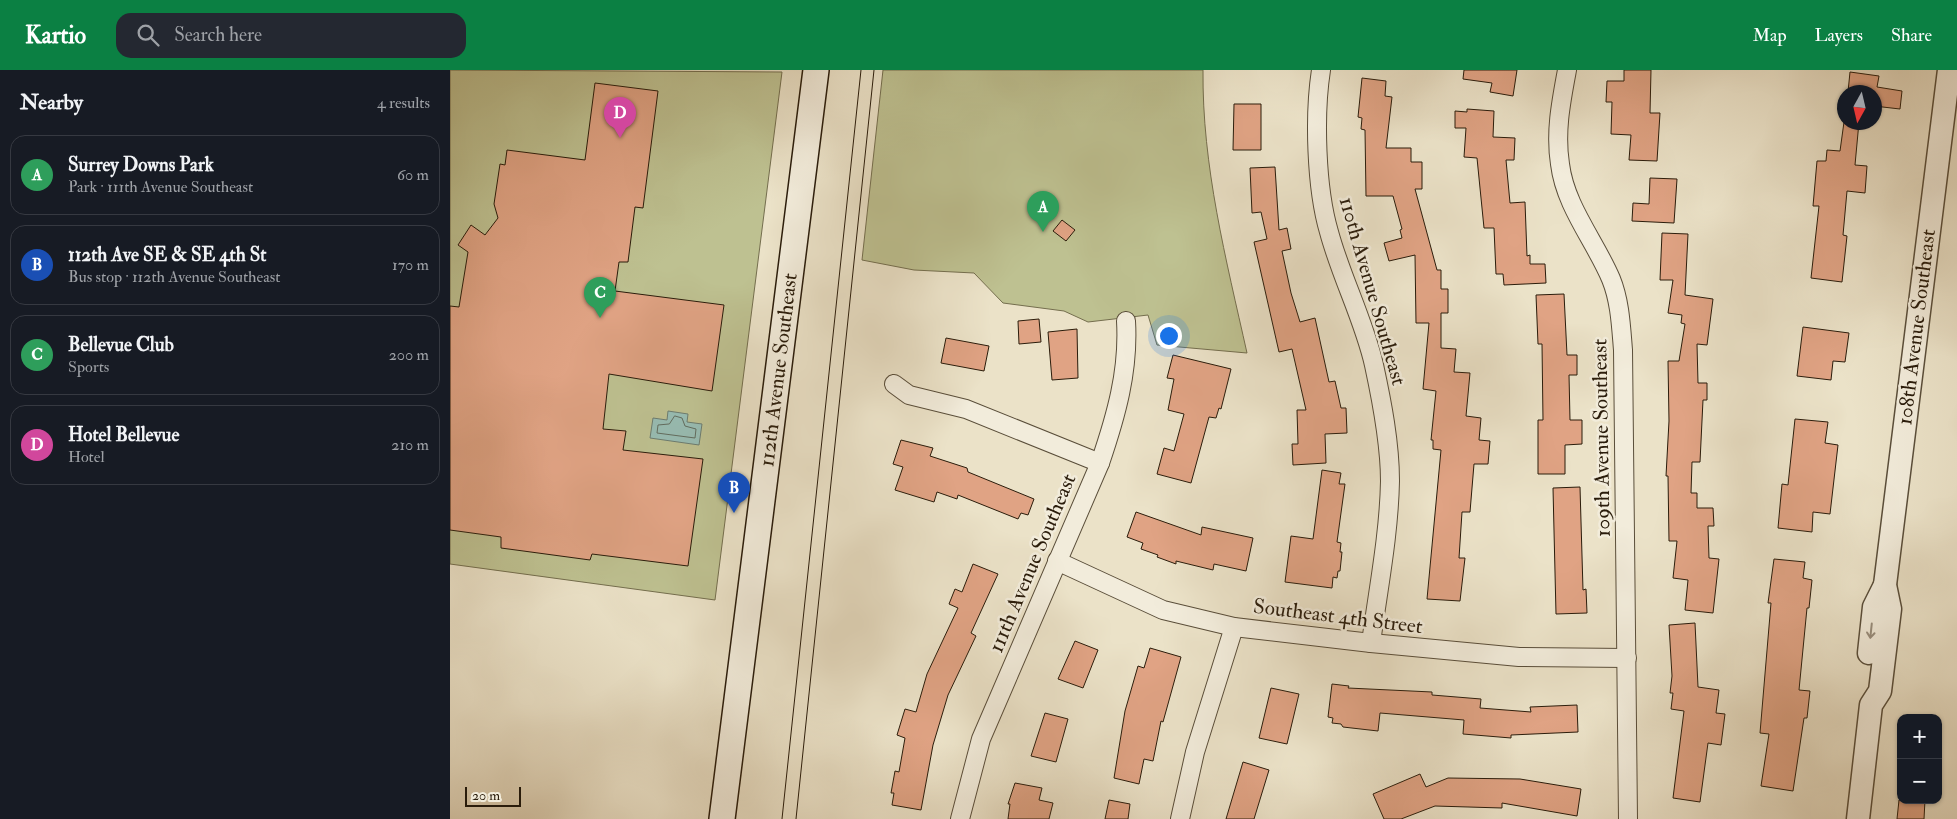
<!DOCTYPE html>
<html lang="en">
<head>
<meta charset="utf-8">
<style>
	body { margin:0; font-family:"IM FELL Double Pica",serif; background:#242831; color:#f1f3f6 }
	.controls { position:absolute; right:15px; bottom:15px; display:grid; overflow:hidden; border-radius:10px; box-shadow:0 1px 4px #0004 }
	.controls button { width:45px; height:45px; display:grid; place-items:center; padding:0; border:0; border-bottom:1px solid #363941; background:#171b24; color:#f1f3f6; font:25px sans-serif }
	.compass { position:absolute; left:1387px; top:15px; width:45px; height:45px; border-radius:50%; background:#171b24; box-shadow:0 1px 4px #0004; rotate:188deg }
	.scale { position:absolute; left:15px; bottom:12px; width:56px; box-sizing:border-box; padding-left:5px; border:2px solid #2a1c0b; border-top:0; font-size:14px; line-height:18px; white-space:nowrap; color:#2a1c0b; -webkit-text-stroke:4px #f2ecdb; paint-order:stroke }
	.you { position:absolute; left:718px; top:265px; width:18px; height:18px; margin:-12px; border:4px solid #fff; border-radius:50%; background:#1a73e8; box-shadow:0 0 0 8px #1a73e833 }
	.badge { display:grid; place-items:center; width:32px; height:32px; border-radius:50%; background:#0b8043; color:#fff; font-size:16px; font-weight:700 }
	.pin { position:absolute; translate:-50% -41px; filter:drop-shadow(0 1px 2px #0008) }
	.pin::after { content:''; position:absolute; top:26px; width:18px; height:15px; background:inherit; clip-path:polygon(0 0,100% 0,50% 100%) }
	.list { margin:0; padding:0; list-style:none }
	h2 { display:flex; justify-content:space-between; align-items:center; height:65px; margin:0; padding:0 20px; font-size:21px }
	h2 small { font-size:16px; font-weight:400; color:#9ea1a6 }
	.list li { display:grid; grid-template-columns:32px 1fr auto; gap:15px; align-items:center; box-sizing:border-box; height:80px; margin:0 10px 10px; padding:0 10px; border:1px solid #363941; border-radius:15px }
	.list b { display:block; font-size:19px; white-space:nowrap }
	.list p { margin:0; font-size:16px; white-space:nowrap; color:#9ea1a6 }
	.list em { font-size:16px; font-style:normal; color:#9ea1a6 }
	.icon { flex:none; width:28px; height:28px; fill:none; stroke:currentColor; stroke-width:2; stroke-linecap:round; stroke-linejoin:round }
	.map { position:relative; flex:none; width:1507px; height:749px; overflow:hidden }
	header { display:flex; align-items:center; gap:30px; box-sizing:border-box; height:70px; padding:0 25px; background:#0b8043; color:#fff }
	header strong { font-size:24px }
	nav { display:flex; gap:28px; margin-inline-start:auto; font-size:18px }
	.search { width:350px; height:45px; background:#242831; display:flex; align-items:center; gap:12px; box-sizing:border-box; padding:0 18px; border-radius:15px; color:#9ea1a6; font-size:19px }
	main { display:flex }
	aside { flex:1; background:#171b24 }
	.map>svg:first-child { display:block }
	.green { fill:#bec191; stroke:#746e4e }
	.water { fill:#98beb5; stroke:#6c7d71 }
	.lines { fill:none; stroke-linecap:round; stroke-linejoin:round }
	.shore { stroke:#616d60; stroke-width:1 }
	.building { fill:#e0a384; stroke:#2a1c0b }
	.minor-casing { stroke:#5a4e3a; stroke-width:20 }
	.tertiary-casing { stroke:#5a4e3a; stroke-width:25 }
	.secondary-casing { stroke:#2a1c0b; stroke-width:28 }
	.minor { stroke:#f2ecdb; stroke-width:18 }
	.tertiary { stroke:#f2ecdb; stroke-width:22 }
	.secondary { stroke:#f2ecdb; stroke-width:25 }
	.tram { stroke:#2a1c0b; stroke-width:1 }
	.oneway { stroke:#988e7d }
	.labels { text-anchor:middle; stroke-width:5; stroke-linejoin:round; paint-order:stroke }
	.street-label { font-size:21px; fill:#2a1c0b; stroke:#f2ecdb }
</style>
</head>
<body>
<header>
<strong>Kartio</strong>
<div class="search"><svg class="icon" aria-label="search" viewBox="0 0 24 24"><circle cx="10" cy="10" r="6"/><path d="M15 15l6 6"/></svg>Search here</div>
<nav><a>Map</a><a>Layers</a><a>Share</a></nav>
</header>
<main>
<aside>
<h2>Nearby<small>4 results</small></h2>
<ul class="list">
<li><span class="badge" style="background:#2e9e5b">A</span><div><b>Surrey Downs Park</b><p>Park · 111th Avenue Southeast</p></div><em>60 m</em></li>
<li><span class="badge" style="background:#1a4fb4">B</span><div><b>112th Ave SE &amp; SE 4th St</b><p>Bus stop · 112th Avenue Southeast</p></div><em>170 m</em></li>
<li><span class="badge" style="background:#2e9e5b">C</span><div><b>Bellevue Club</b><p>Sports</p></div><em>200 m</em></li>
<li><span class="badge" style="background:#d1479c">D</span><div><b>Hotel Bellevue</b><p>Hotel</p></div><em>210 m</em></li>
</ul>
</aside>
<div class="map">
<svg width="1507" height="749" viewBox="0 0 1507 749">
	<rect width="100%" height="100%" fill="#ebe2c8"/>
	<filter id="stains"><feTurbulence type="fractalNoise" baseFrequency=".004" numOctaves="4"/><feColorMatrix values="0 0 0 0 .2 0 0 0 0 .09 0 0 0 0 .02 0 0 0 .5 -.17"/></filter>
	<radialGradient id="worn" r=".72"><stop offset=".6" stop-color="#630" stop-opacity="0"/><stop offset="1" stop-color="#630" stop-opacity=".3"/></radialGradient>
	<g class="green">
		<polygon points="0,0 332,2 265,530 0,494"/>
		<path d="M 433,0 L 753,0 C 752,96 776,189 797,283 L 707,275 L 698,245 L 638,252 L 614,241 L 553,233 L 524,203 L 464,200 L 412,190 Z"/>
	</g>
	<polygon class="water" points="218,341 238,344 237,352 252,354 249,375 200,368 203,348 217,350"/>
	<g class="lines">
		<polygon class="shore" points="225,346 232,348 235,356 246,359 245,368 207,363 208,355 219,354"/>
	</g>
	<g class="building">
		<polygon points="1014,0 1067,0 1063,26 1040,22 1042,13 1013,9"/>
		<polygon points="1174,0 1201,0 1200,43 1210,43 1207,91 1179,90 1181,65 1161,64 1162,32 1156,32 1157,11 1174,11"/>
		<polygon points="1400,2 1429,6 1427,17 1452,21 1450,39 1424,36 1424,22 1398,22"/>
		<polygon points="912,8 936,11 935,26 942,27 936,78 961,78 961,92 972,92 972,119 965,119 987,200 991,200 991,219 998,219 998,243 991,243 991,278 1006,279 1004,302 1020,303 1016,346 1031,348 1029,370 1040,371 1038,394 1024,394 1020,442 1012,442 1009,488 1015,488 1010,531 977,529 991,380 983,379 983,370 981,370 986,321 973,319 979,253 966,253 965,185 939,191 934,173 952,168 950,160 952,159 943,126 916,126 915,60 911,59 912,48 908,47"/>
		<polygon points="145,13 208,21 193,138 185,137 178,192 169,192 165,221 274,235 262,321 159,304 153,359 176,361 173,380 253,389 238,496 142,484 140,490 51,478 51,467 0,460 0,236 9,237 18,182 8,175 21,155 35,165 48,148 44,134 50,94 55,95 57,80 135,90"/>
		<polygon points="784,34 811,34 811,80 783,80"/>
		<polygon points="1017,39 1044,41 1043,67 1065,68 1064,90 1056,90 1060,133 1075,132 1077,186 1080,185 1080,194 1095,194 1096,213 1054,215 1053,204 1046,204 1044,158 1034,158 1027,88 1014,87 1016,58 1005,58 1005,41 1017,42"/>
		<polygon points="1394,52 1409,52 1405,95 1417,96 1415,123 1397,121 1393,165 1397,166 1392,212 1361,208 1369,136 1363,136 1367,91 1376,91 1377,80 1390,81"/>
		<polygon points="825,97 829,160 837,158 841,179 832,181 841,223 850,252 865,248 879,312 885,311 891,338 896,338 897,363 875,364 876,393 843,395 842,374 848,374 847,340 856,340 842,279 829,282 804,172 817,169 811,142 802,143 800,98"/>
		<polygon points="1200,108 1227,109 1224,153 1182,151 1183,133 1199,134"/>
		<polygon points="612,150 625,160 616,171 603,161"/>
		<polygon points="1212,163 1238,164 1235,225 1263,229 1257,275 1247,274 1248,313 1257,313 1257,330 1253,330 1250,392 1242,392 1241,423 1247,423 1247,438 1263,438 1264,456 1258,456 1259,488 1269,489 1263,543 1235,540 1238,510 1223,508 1227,471 1219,471 1218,406 1216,406 1219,351 1218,291 1229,291 1235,254 1231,253 1232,245 1218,243 1223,210 1210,210"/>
		<polygon points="1114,224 1117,285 1127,285 1127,305 1119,305 1120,350 1132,350 1132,374 1115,375 1115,404 1088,404 1088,350 1093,350 1092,274 1088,274 1086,225"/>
		<polygon points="589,249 591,272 569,274 568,251"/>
		<polygon points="1353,257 1399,263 1395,292 1383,291 1381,310 1347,306"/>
		<polygon points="627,259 628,308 602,310 598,262"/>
		<polygon points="496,268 539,276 534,301 491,293"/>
		<polygon points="723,285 781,299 771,339 769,338 766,348 759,347 741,413 707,404 714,378 724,381 734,344 718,340 724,309 717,308"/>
		<polygon points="1345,349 1378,352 1375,373 1388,375 1380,444 1363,442 1362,462 1328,458 1332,414 1338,415"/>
		<polygon points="451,370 483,378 480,386 517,398 518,402 584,429 578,445 571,443 568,449 508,425 507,429 487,422 484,432 445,420 453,397 443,394"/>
		<polygon points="872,400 891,403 889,414 895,414 887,472 891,473 890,482 892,482 890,501 888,501 887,508 883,507 882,518 835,512 841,466 863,469"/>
		<polygon points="1130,417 1133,520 1136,519 1137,543 1106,544 1103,418"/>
		<polygon points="686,442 751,465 752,457 803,468 796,501 764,494 763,500 726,491 726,494 707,487 708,485 691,479 693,473 677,467"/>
		<polygon points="1324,489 1355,492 1353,508 1362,510 1359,538 1357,538 1349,620 1360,621 1357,648 1354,648 1343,721 1311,716 1319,664 1310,663 1321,533 1318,533"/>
		<polygon points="523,494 548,504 521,563 526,566 498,625 483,675 471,740 442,735 444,723 441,723 445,701 449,702 455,668 447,665 455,639 466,642 477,604 508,538 499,534 505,519 512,522"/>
		<polygon points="1245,553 1248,617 1269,620 1266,643 1275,644 1271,675 1258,673 1250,732 1223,728 1234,641 1221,639 1223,623 1220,623 1222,606 1219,555"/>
		<polygon points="625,571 648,580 633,618 608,609"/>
		<polygon points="700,578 731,587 713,652 711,651 703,691 694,689 689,714 664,708 675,641 688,596 694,598"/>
		<polygon points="882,614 899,616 898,618 982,622 982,625 1031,629 1030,638 1081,642 1080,637 1127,635 1128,662 1061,665 1061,668 1013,664 1014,650 930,643 928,661 893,657 891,654 882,653 883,648 878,647"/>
		<polygon points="821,618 849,624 837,674 809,668"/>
		<polygon points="595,643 618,649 606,692 581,686"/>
		<polygon points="793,692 819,700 804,749 776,749"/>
		<polygon points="970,704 976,717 998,708 1070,709 1131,719 1127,746 1052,733 1052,738 985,736 951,749 934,749 923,724"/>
		<polygon points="565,713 592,718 589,730 603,733 599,749 558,749 560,734 558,734"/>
		<polygon points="659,730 680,734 678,749 655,749"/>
		<polygon points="1449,730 1475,730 1474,749 1447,749"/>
	</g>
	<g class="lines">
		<defs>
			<g id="minor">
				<path d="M 871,0 C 864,45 866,118 879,162 C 891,207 914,250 924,295 C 932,332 940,373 940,411 C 939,465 928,520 921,573"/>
				<path d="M 1117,0 C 1111,32 1105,62 1110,94 C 1115,136 1145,171 1161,209 C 1170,231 1171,256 1173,280 L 1178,749"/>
				<polyline points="444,314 459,325 516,339 650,393"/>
				<polyline points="607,491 713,540 784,557 921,573 1069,587 1177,588"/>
				<path d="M 510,749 L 531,669 L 650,393 C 666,346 679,301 676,251"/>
				<polyline points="730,749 745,682 784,557"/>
			</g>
			<g id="tertiary">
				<polyline points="1419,583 1424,537 1435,515"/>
				<polyline points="1408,749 1421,635 1430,621 1440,539 1435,515 1499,0"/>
			</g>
			<polyline id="secondary" points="272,749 366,0"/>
		</defs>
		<use href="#minor" class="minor-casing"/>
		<use href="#tertiary" class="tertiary-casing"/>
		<use href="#secondary" class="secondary-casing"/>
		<use href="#minor" class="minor"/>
		<use href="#tertiary" class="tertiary"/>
		<use href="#secondary" class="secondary"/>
		<g class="tram">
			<polyline points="332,749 411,0"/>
			<polyline points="346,749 424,0"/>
		</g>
	</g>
	<defs><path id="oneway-shaft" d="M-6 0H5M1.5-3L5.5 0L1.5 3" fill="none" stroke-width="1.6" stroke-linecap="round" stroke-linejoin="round" transform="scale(1.25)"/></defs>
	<use class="oneway" href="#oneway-shaft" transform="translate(1421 561) rotate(96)"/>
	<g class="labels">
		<g class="street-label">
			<text transform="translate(923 221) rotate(74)" y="7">110th Avenue Southeast</text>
			<text transform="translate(1466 257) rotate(-83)" y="7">108th Avenue Southeast</text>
			<text transform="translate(328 300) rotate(-83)" y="7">112th Avenue Southeast</text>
			<text transform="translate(1151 368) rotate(-91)" y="7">109th Avenue Southeast</text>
			<text transform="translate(582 493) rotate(-67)" y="7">111th Avenue Southeast</text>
			<text transform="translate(888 546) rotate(7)" y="7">Southeast 4th Street</text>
		</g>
	</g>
	<rect width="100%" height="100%" filter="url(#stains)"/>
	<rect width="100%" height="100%" fill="url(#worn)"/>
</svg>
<div class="controls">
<button>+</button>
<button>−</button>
</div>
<svg class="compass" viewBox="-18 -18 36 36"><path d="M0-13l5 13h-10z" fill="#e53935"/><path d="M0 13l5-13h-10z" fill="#9ea1a6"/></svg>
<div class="scale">20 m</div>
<div class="you"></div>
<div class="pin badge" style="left:593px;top:162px;background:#2e9e5b">A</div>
<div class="pin badge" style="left:284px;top:443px;background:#1a4fb4">B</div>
<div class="pin badge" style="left:150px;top:248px;background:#2e9e5b">C</div>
<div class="pin badge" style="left:170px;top:68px;background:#d1479c">D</div>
</div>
</main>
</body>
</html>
